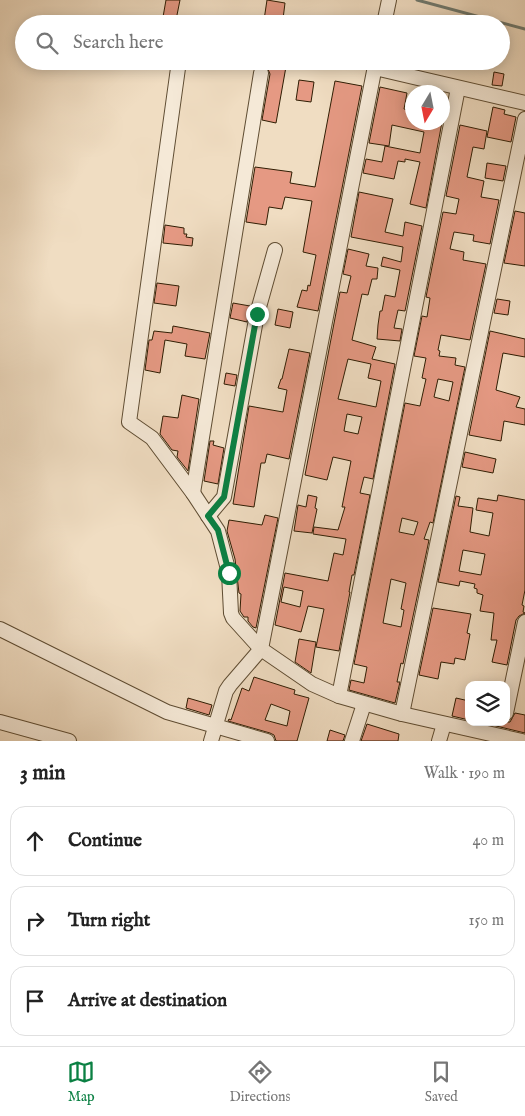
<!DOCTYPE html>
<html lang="en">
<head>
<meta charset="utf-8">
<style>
	body { margin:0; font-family:"IM FELL English",serif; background:#f2f2f2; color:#222 }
	.controls { position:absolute; right:15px; bottom:15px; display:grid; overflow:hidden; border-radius:10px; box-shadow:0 2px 12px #0003 }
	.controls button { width:45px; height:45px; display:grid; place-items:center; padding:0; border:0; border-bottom:1px solid #e0e0e0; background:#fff; color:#222; font:25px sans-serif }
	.compass { position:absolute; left:405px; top:85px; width:45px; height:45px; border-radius:50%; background:#fff; box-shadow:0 2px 12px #0003; rotate:190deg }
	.stop { position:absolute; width:15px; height:15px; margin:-11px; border:4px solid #0b8043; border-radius:50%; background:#fff }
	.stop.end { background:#0b8043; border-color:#fff; box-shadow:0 1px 5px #0008 }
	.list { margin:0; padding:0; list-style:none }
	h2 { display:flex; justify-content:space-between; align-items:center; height:65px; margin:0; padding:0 20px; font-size:21px }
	h2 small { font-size:16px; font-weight:400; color:#767676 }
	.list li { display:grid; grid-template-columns:32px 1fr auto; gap:15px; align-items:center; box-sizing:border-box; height:70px; margin:0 10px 10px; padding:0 10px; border:1px solid #e0e0e0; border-radius:15px }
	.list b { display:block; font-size:19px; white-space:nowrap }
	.list em { font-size:16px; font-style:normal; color:#767676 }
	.icon { flex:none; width:28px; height:28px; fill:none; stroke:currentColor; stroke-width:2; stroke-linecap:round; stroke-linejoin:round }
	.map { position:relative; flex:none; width:525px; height:741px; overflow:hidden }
	.search { position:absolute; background:#fff; box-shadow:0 2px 12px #0003; left:15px; right:15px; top:15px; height:55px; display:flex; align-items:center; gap:12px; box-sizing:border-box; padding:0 18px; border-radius:28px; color:#767676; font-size:19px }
	.sheet { height:305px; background:#fff }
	nav { display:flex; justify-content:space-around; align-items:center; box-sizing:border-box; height:70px; border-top:1px solid #e0e0e0; background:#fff; font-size:14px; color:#767676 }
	nav a { display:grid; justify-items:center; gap:2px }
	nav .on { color:#0b8043 }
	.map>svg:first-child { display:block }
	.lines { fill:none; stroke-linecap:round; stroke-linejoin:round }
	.stream { stroke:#707b71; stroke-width:3 }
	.building { fill:#e59983; stroke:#2f1d03; fill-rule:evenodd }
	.minor-casing { stroke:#5f4d33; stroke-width:16 }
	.minor { stroke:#f5e9d7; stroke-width:14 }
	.route { stroke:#0b8043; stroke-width:6 }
</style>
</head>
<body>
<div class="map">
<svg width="525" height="741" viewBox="0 0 525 741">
	<rect width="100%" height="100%" fill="#f0ddc2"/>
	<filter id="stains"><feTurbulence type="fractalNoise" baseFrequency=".004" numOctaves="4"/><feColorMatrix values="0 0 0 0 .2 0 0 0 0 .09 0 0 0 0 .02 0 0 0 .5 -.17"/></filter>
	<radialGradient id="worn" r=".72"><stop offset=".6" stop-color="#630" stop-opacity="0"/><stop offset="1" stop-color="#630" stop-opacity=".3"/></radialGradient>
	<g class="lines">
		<polyline class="stream" points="417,0 525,29"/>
	</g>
	<g class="building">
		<polygon points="166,0 180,0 176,20 163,17"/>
		<polygon points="267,0 285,3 283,19 275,18 275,24 267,24 267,21 264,20"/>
		<polygon points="185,16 208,20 207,24 184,24"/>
		<polygon points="268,61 287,61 276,123 262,120 270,74 267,67"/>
		<polygon points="494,72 504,74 502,86 492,85"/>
		<polygon points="299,80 314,82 311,102 296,100"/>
		<polygon points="335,81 362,86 318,311 297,307 302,290 307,291 308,285 310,286 316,255 303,252 312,201 285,197 282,209 269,207 266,225 246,222 255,167 292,172 290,183 315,187"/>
		<polygon points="380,87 407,93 404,109 412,111 412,122 442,122 426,208 410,204 420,162 405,159 405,162 398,161 394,179 363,173 366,159 382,162 385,146 420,153 424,132 392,125 389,146 369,143"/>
		<polygon points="493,107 505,110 504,114 516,117 511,142 487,137"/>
		<path d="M 460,125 L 487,131 L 484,149 L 473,147 L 467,177 L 484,181 L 481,197 L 499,200 L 490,244 L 473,241 L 474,235 L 454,232 L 450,249 L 464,252 L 463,260 L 486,264 L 470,340 L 441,335 L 438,350 L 440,351 L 439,356 L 456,358 L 455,365 L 465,367 L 433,523 L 430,522 L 424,539 L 429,540 L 403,664 L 401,663 L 397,682 L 400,682 L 395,703 L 349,690 L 351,680 L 364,683 L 367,667 L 354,664 L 405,403 L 420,406 L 426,379 L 422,378 L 426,358 L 414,356 L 422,316 L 427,317 L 430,298 L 426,297 L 443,212 L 456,214 L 459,199 L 446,196 ZM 438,379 L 453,382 L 449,401 L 434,397 ZM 402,518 L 418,522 L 414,535 L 399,532 ZM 391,579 L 406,583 L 401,609 L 404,610 L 401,627 L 383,623 Z"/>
		<polygon points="487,163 506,166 503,181 485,178"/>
		<polygon points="359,192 393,199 385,232 403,236 405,222 422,226 405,311 398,310 394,328 402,329 400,341 377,339 378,325 380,311 382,311 385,295 395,297 400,270 381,266 383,257 401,262 403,247 351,237"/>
		<polygon points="515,211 525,213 525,266 504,263"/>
		<polygon points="165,225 184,228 184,234 187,234 186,237 193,238 192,246 163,243"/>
		<path d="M 348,249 L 369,254 L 366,266 L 378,268 L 377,279 L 372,279 L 368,295 L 362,294 L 352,340 L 376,347 L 372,359 L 395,364 L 373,479 L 364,477 L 360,493 L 370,495 L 354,575 L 352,575 L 349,592 L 350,592 L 339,651 L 316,647 L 324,609 L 308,606 L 301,632 L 275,625 L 285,573 L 328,581 L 334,553 L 343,555 L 346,539 L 313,534 L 314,527 L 338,530 L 345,507 L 342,507 L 351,461 L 333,457 L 327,480 L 305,475 L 340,292 L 347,293 L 351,276 L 343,274 ZM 348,359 L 371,364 L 368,378 L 381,381 L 376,407 L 338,399 ZM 347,414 L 362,417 L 358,434 L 344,431 ZM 284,587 L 303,591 L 300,607 L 281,602 Z"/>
		<polygon points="157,283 179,286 176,306 154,303"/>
		<polygon points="497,299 510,301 508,315 494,313"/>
		<polygon points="233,303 250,306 247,322 230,318"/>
		<polygon points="278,309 293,312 290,328 275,325"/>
		<polygon points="173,326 210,333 205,359 185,356 187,344 165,340 160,373 145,370 149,340 152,340 154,331 172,333"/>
		<polygon points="490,331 525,339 525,357 503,353 496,390 520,397 516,407 525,409 525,425 504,421 501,441 469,435"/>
		<polygon points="289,349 310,353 289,459 267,454 265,463 261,463 254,507 233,504 249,406 283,412 287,390 278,388 281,379 282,379"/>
		<polygon points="226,373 237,375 235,386 224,384"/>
		<polygon points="182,395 199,399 188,471 177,457 178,451 172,450 160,434 163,416 178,418"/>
		<polygon points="210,441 214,441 213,445 224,448 218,484 204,481"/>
		<polygon points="465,452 496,459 493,473 462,467"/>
		<polygon points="308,495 317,497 315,508 317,509 312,533 294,531 298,505 306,507"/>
		<path d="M 498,495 L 525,500 L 525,590 L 522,605 L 524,606 L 523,612 L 525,613 L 519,616 L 516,620 L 507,665 L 492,662 L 497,640 L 491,640 L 494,613 L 480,611 L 483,595 L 477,593 L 477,589 L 474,588 L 475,584 L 460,581 L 459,586 L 438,582 L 456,496 L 460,497 L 458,506 L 473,508 L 470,532 L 489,536 L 493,513 L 476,510 L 478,498 L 497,501 ZM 463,550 L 485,554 L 481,575 L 459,571 Z"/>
		<polygon points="265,515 278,518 256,628 253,627 248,621 248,617 244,617 240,611 241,594 239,593 235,559 227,531 229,520 262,525"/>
		<polygon points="433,608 471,614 467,633 470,634 465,660 455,658 454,664 441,662 438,679 419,675"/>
		<polygon points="299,639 316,642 311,673 295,662"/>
		<path d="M 254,677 L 295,690 L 294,694 L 309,698 L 297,741 L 276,741 L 274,735 L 270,733 L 228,721 L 229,719 L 231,720 L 242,688 L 249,691 ZM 271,704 L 290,711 L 287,726 L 265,720 Z"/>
		<polygon points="188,698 212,705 209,715 186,708"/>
		<polygon points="456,698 469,701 469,720 452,716"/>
		<polygon points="515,713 525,715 525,733 492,725 492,722 510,722"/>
		<polygon points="367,724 399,734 398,741 361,741"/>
		<polygon points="330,730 345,735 343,741 327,741"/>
	</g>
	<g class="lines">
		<defs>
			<g id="minor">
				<polyline points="384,24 389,0"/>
				<polyline points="179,61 129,422 152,438 193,493 218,531 229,573 231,613 233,618 261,649 312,684 339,696 402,714 522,741"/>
				<polyline points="375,68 525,103"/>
				<polyline points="193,493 261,73"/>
				<polyline points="208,516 224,497 257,314 275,250"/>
				<polyline points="0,629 167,712 267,741"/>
				<polyline points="339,696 458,88"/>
				<polyline points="506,713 525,622"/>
				<polyline points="402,714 525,119"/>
				<polyline points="0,722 69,741"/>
				<polyline points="211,741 226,691 230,685 261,649 376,61"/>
				<polyline points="352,741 364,704"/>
				<polyline points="439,741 444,724"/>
			</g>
		</defs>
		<use href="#minor" class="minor-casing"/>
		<use href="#minor" class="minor"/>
	</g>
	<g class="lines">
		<polyline class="route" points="229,573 218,530 208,516 224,497 257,314"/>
	</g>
	<rect width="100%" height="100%" filter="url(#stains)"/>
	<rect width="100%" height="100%" fill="url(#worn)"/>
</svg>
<div class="controls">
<button><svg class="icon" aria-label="layers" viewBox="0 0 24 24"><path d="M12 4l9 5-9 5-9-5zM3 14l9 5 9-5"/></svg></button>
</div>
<svg class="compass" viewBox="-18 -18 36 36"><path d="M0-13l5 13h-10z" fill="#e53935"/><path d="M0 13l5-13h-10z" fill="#767676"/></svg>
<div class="stop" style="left:229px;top:573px"></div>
<div class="stop end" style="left:257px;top:314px"></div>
<div class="search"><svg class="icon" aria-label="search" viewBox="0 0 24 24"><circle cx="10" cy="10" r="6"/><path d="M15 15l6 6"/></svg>Search here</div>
</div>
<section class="sheet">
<h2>3 min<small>Walk · 190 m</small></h2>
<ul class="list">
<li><svg class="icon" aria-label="ahead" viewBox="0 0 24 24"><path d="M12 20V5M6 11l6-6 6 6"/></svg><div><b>Continue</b></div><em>40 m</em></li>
<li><svg class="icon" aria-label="right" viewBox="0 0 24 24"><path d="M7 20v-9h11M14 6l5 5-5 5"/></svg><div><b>Turn right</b></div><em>150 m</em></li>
<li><svg class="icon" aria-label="arrive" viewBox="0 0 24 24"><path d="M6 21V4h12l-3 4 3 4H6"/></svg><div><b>Arrive at destination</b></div></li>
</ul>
</section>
<nav>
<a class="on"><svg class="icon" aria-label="map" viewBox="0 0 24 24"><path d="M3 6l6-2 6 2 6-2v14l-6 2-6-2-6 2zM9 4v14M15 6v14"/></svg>Map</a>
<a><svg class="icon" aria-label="directions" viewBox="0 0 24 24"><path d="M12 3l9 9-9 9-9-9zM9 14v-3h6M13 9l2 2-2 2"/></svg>Directions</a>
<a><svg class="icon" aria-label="saved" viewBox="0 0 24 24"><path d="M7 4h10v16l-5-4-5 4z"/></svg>Saved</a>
</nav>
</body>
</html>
